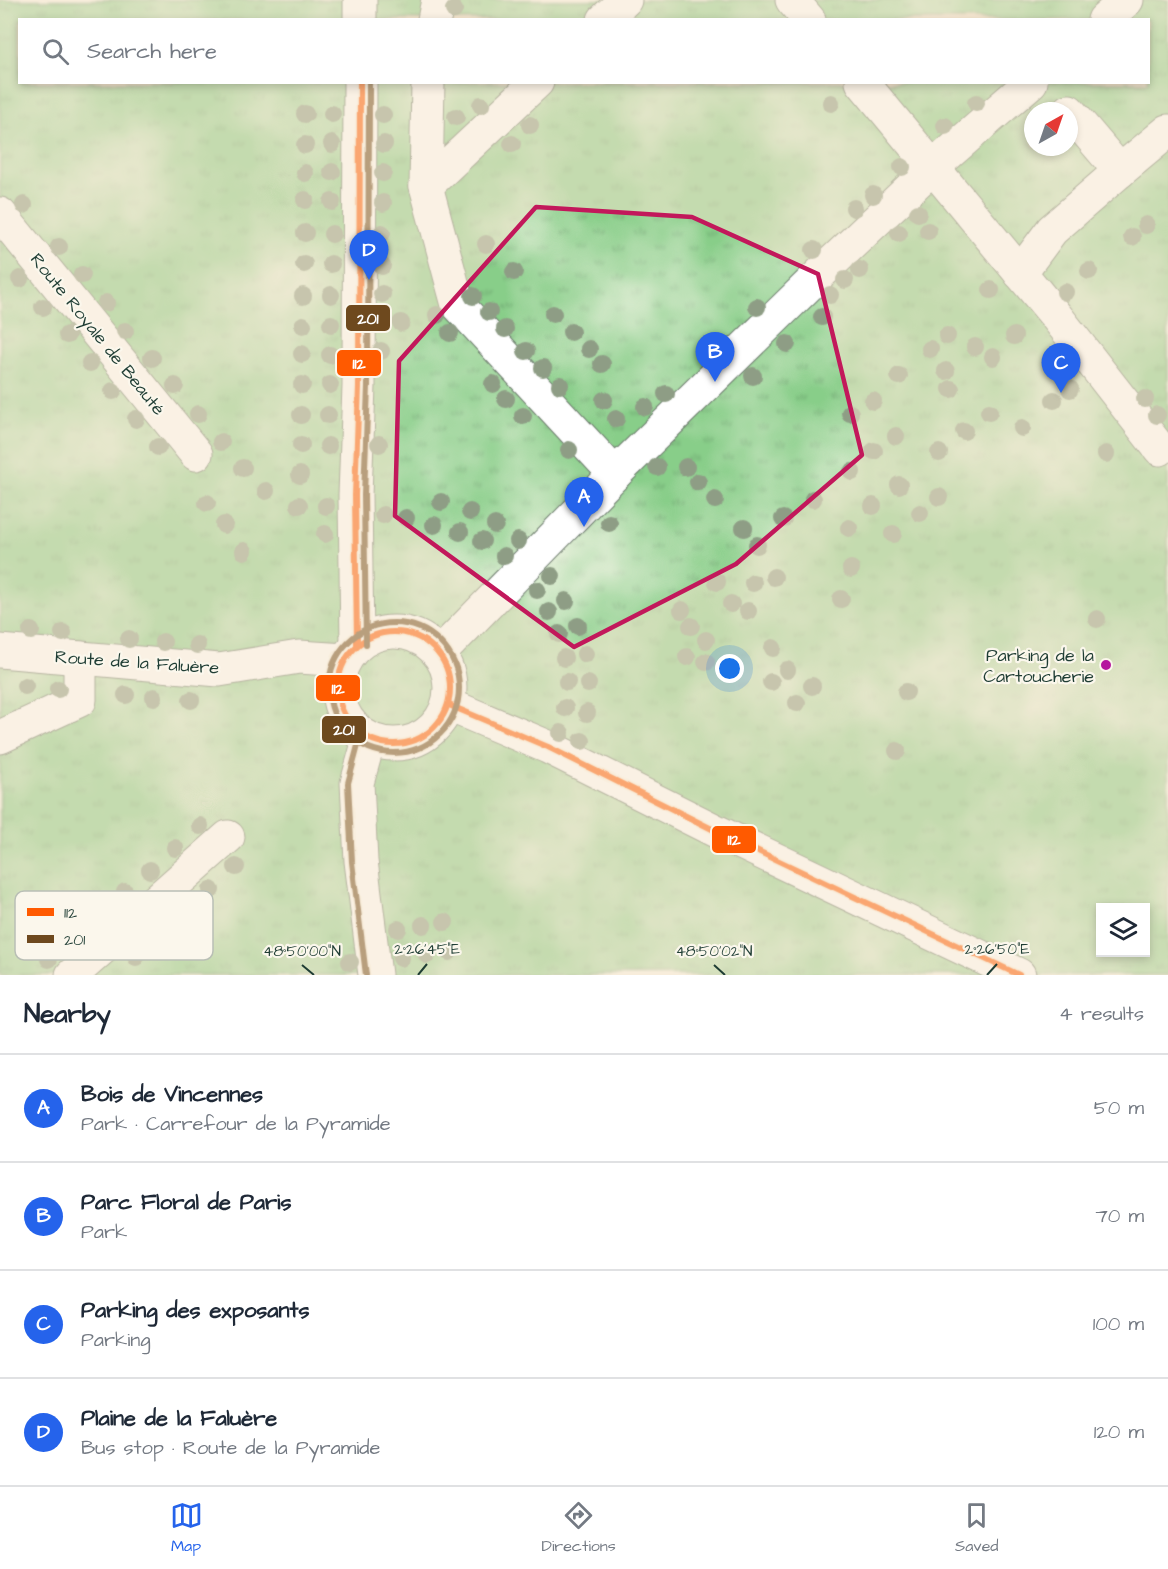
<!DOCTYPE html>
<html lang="en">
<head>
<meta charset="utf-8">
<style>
	body { margin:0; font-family:"Architects Daughter",sans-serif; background:#f2f2f3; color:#1f2937 }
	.controls { position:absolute; right:18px; bottom:18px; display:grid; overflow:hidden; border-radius:0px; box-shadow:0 3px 9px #0003 }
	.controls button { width:54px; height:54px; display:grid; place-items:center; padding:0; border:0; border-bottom:2px solid #e0e1e3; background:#fff; color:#1f2937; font:30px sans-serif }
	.compass { position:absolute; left:1024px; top:102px; width:54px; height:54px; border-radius:50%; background:#fff; box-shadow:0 3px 9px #0003; rotate:40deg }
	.you { position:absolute; left:730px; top:669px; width:21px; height:21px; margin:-15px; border:4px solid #fff; border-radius:50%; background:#1a73e8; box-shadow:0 0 0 9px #1a73e833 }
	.badge { display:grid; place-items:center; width:39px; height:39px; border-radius:50%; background:#2563eb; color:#fff; font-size:20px; font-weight:700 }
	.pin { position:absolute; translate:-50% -50px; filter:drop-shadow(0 2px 3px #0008) }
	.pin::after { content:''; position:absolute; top:32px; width:21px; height:18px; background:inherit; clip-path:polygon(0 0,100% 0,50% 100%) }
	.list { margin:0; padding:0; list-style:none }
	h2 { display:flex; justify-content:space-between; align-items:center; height:78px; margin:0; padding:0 24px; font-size:26px }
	h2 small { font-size:20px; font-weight:400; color:#747a83 }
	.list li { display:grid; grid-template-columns:39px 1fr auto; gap:18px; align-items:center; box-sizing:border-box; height:108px; padding:0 24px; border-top:2px solid #e0e1e3 }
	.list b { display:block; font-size:22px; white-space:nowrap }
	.list p { margin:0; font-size:20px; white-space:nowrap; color:#747a83 }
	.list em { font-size:20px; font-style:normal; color:#747a83 }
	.icon { flex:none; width:33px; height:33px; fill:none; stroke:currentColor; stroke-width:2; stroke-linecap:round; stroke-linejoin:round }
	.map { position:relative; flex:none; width:1168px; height:975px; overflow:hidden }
	.search { position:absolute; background:#fff; box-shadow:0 3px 9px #0003; left:18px; right:18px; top:18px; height:66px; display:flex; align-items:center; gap:15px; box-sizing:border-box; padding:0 21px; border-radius:0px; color:#747a83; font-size:22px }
	.sheet { height:510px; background:#fff }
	nav { display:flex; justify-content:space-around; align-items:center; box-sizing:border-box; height:84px; border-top:2px solid #e0e1e3; background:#fff; font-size:16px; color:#747a83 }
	nav a { display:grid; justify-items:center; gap:3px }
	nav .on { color:#2563eb }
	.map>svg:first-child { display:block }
	.park { fill:url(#park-tufts); stroke:#54865e; stroke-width:1.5; fill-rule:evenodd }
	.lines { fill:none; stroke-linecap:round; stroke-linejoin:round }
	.minor-casing { stroke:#6a786a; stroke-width:35 }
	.minor { stroke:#fff; stroke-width:33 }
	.bus-1-casing { stroke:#fbf7ec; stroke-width:10 }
	.bus-2-casing { stroke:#fbf7ec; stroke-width:10 }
	.bus-1 { stroke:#ff5a00; stroke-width:6 }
	.bus-2 { stroke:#6e491e; stroke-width:6 }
	.tree { fill:#8e9d85 }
	.marked { fill:none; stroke:#c2185b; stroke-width:4.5; stroke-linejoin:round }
	.ticks { fill:none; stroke:#1f3d34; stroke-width:2 }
	.poi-dot { fill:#b5179e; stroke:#fbf7ec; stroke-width:2 }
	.labels { text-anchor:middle; stroke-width:4.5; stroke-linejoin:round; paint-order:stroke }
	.street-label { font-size:18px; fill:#1f3d34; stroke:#fbf7ec }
	.poi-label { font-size:18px; fill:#1f3d34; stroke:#fbf7ec; text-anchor:end }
	.key { fill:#fbf7ec; stroke:#b9bfb5; stroke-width:1.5 }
	.key-label { font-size:16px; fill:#1f3d34 }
	.ticks-label { font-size:15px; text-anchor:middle; fill:#1f3d34; stroke:#fbf7ec; stroke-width:4.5; stroke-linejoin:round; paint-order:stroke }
	.line-badge { stroke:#fbf7ec; stroke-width:2 }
	.badge-label { font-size:16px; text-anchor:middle; font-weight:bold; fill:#fff }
</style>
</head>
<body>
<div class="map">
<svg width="1168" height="975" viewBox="0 0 1168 975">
	<defs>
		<pattern id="park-tufts" width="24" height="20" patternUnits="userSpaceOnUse" patternTransform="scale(1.5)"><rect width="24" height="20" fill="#88ce89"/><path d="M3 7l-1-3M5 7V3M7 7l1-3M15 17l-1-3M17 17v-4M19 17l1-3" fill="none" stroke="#6fa871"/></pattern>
	</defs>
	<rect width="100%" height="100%" fill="#fbf7ec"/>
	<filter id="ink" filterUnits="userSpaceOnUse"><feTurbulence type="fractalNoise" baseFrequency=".0167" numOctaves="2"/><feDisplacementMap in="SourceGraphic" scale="12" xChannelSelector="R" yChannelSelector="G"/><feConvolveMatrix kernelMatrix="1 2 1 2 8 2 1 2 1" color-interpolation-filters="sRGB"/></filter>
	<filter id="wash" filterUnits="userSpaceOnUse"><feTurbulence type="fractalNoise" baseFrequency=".008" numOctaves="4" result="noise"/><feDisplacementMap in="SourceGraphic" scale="24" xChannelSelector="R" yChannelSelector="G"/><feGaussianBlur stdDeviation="1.35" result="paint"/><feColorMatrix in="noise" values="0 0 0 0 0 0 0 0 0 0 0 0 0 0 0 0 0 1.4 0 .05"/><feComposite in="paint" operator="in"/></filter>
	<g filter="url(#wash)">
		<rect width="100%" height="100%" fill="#f6e6ce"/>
		<path class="park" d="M 0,0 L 1168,0 L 1168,975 L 0,975 ZM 20,20 L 1148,20 L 1148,82 L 20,82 ZM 1033,111 L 1069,111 L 1069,147 L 1033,147 ZM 1100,908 L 1146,908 L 1146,952 L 1100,952 Z"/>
	</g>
	<g filter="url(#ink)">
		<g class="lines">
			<defs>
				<g id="minor">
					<polyline points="792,0 809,20"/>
					<polyline points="360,20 360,0"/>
					<polyline points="434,20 438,0"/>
					<polyline points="604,20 625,0"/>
					<polyline points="1104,20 1127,0"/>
					<polyline points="428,82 426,186 458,305 615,474 823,271 933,167 1031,82"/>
					<polyline points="862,82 1056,316 1160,449"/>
					<polyline points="1069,111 1120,171 1168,131"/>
					<polyline points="426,186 537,82"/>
					<polyline points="0,214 196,454"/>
					<polyline points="1020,273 1052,230 1120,171"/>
					<circle cx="394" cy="688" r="56"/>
					<polyline points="357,644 355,495 359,386 360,82"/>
					<polyline points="0,651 219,670 299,657 345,660"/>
					<polyline points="439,654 615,474"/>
					<polyline points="449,705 548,747 718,832 1019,975"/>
					<polyline points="0,737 80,700 80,658"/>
					<polyline points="369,740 357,783 361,861 375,975"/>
					<polyline points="72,975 228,837"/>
				</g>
			</defs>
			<use href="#minor" class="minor-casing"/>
			<use href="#minor" class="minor"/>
			<defs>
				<g id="bus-1">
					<circle cx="394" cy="688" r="56"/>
					<polyline points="357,644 355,495 359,386 360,82"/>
					<polyline points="449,705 548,747 718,832 1019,975"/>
				</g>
				<g id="bus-2">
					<circle cx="394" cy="688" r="65"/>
					<polyline points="366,644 364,495 368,386 369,82"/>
					<polyline points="360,738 348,783 352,862 366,975"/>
				</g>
			</defs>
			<use href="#bus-1" class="bus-1-casing"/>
			<use href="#bus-2" class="bus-2-casing"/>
			<use href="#bus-1" class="bus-1"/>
			<use href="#bus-2" class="bus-2"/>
		</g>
		<g class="tree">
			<circle cx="454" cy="10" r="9"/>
			<circle cx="831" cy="103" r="9"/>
			<circle cx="976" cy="103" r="9"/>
			<circle cx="481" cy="105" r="9"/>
			<circle cx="305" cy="114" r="9"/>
			<circle cx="332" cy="114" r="9"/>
			<circle cx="383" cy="115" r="9"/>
			<circle cx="456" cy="117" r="9"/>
			<circle cx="530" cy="125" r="9"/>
			<circle cx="945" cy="126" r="9"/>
			<circle cx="332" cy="144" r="9"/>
			<circle cx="384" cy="144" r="9"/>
			<circle cx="512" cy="144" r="9"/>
			<circle cx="305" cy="145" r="9"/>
			<circle cx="902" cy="167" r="9"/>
			<circle cx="332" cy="172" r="9"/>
			<circle cx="305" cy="173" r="9"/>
			<circle cx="383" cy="173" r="9"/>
			<circle cx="873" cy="195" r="9"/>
			<circle cx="305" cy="200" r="9"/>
			<circle cx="332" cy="202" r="9"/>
			<circle cx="383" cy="203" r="9"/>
			<circle cx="24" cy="205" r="9"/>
			<circle cx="854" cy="208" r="9"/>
			<circle cx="918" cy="213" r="9"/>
			<circle cx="1146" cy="225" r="9"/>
			<circle cx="928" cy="231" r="9"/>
			<circle cx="305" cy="233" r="9"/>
			<circle cx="382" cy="233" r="9"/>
			<circle cx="899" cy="233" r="9"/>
			<circle cx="332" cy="234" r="9"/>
			<circle cx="1132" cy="237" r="9"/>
			<circle cx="486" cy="244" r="9"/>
			<circle cx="59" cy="247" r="9"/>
			<circle cx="814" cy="250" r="9"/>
			<circle cx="304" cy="264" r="9"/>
			<circle cx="331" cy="264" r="9"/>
			<circle cx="382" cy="266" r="9"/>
			<circle cx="860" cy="270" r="9"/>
			<circle cx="1089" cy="271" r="9"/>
			<circle cx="514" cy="272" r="9"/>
			<circle cx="82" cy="275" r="9"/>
			<circle cx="20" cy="279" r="9"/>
			<circle cx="845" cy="280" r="9"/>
			<circle cx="991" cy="290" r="9"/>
			<circle cx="1065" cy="292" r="9"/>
			<circle cx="382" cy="294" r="9"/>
			<circle cx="331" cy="295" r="9"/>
			<circle cx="830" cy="295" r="9"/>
			<circle cx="303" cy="296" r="9"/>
			<circle cx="473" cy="296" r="9"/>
			<circle cx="106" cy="303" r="9"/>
			<circle cx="43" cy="307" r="9"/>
			<circle cx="757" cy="307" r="9"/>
			<circle cx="489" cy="312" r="9"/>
			<circle cx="553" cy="314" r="9"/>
			<circle cx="437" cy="315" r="9"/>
			<circle cx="822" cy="317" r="9"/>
			<circle cx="382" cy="323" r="9"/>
			<circle cx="401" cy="323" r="9"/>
			<circle cx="331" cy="324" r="9"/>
			<circle cx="303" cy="325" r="9"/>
			<circle cx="505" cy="329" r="9"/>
			<circle cx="125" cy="331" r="9"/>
			<circle cx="571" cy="332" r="9"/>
			<circle cx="450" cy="333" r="9"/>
			<circle cx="67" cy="335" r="9"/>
			<circle cx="947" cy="336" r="9"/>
			<circle cx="1014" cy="336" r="9"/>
			<circle cx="787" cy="344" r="9"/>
			<circle cx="975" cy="347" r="9"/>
			<circle cx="589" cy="349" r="9"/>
			<circle cx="930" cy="349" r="9"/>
			<circle cx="381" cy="351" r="9"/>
			<circle cx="526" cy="351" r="9"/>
			<circle cx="302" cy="354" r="9"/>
			<circle cx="330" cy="355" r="9"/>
			<circle cx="993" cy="357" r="9"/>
			<circle cx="152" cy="358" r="9"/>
			<circle cx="90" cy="363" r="9"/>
			<circle cx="602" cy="364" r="9"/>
			<circle cx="543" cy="368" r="9"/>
			<circle cx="946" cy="371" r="9"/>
			<circle cx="753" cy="376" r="9"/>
			<circle cx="899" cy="376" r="9"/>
			<circle cx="493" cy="384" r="9"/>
			<circle cx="302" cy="385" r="9"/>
			<circle cx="330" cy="385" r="9"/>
			<circle cx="560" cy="385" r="9"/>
			<circle cx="175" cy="386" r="9"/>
			<circle cx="951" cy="389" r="9"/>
			<circle cx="1070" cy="389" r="9"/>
			<circle cx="113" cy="391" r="9"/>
			<circle cx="666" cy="394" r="9"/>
			<circle cx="506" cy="399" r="9"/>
			<circle cx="1145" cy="399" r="9"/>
			<circle cx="604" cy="400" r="9"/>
			<circle cx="1054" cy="400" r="9"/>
			<circle cx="873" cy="401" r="9"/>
			<circle cx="645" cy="407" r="9"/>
			<circle cx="989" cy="412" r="9"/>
			<circle cx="850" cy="413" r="9"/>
			<circle cx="198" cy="414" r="9"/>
			<circle cx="301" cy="415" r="9"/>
			<circle cx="328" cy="415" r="9"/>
			<circle cx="1157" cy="415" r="9"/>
			<circle cx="523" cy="416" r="9"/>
			<circle cx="136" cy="419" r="9"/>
			<circle cx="616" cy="419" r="9"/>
			<circle cx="1022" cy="428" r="9"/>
			<circle cx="964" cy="431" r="9"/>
			<circle cx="896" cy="436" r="9"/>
			<circle cx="221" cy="442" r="9"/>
			<circle cx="379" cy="444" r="9"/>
			<circle cx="301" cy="445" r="9"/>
			<circle cx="328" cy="446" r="9"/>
			<circle cx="158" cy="447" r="9"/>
			<circle cx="569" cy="450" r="9"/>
			<circle cx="874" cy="451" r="9"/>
			<circle cx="939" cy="453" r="9"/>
			<circle cx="1106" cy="454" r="9"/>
			<circle cx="657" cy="467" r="9"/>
			<circle cx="686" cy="467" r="9"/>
			<circle cx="243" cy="468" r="9"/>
			<circle cx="852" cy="472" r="9"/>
			<circle cx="300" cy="475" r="9"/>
			<circle cx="698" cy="482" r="9"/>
			<circle cx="899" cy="485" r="9"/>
			<circle cx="266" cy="491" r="9"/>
			<circle cx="939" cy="497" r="9"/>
			<circle cx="813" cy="499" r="9"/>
			<circle cx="715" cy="500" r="9"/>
			<circle cx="441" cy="502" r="9"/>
			<circle cx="207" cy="503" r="9"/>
			<circle cx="299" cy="505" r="9"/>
			<circle cx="326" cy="506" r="9"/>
			<circle cx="873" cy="506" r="9"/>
			<circle cx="470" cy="512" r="9"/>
			<circle cx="920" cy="513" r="9"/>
			<circle cx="383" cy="515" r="9"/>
			<circle cx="406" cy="518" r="9"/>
			<circle cx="783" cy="519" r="9"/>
			<circle cx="609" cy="523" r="9"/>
			<circle cx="224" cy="525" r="9"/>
			<circle cx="434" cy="525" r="9"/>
			<circle cx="495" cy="525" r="9"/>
			<circle cx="744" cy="528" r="9"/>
			<circle cx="849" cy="528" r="9"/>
			<circle cx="460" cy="532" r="9"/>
			<circle cx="325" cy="534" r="9"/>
			<circle cx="893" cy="534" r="9"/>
			<circle cx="482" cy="541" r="9"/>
			<circle cx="518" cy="541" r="9"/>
			<circle cx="757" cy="545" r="9"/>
			<circle cx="244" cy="551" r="9"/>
			<circle cx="504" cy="556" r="9"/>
			<circle cx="851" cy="569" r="9"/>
			<circle cx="552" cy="576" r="9"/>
			<circle cx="774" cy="577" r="9"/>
			<circle cx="717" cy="582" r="9"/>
			<circle cx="753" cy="583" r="9"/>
			<circle cx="537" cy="590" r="9"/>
			<circle cx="841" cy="599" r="9"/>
			<circle cx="566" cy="601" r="9"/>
			<circle cx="731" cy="604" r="9"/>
			<circle cx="682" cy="610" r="9"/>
			<circle cx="748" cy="611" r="9"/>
			<circle cx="549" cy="612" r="9"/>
			<circle cx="1097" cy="619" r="9"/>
			<circle cx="578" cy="626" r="9"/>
			<circle cx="691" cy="626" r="9"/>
			<circle cx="31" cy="631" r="9"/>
			<circle cx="63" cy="633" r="9"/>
			<circle cx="559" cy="634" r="9"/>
			<circle cx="129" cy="639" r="9"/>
			<circle cx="706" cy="640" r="9"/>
			<circle cx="163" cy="642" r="9"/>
			<circle cx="197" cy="645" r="9"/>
			<circle cx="773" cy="648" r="9"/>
			<circle cx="585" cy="654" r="9"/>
			<circle cx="687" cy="657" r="9"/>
			<circle cx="564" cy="658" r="9"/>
			<circle cx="706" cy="662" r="9"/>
			<circle cx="787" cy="670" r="9"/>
			<circle cx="567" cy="682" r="9"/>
			<circle cx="771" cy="682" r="9"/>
			<circle cx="588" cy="684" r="9"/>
			<circle cx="25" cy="686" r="9"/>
			<circle cx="812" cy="686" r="9"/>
			<circle cx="58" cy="689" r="9"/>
			<circle cx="906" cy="692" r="9"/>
			<circle cx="126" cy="695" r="9"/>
			<circle cx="154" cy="697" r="9"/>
			<circle cx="191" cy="700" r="9"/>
			<circle cx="797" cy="703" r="9"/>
			<circle cx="565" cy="708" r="9"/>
			<circle cx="587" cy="713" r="9"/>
			<circle cx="561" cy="733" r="9"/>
			<circle cx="582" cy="741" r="9"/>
			<circle cx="897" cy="751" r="9"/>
			<circle cx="200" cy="826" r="9"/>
			<circle cx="175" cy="848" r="9"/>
			<circle cx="236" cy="867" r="9"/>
			<circle cx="150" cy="870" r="9"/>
			<circle cx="211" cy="890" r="9"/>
			<circle cx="125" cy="892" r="9"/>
			<circle cx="445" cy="922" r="9"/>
			<circle cx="423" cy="925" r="9"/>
			<circle cx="398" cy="929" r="9"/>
			<circle cx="449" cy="952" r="9"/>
			<circle cx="427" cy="955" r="9"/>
			<circle cx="136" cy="957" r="9"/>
			<circle cx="401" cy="958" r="9"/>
			<circle cx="49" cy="959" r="9"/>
			<circle cx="350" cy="962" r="9"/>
		</g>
	</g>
	<path d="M0 0H1168V975H0ZM 536,207 L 692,217 L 818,274 L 862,455 L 736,564 L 574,647 L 395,516 L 399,361 Z" fill="#f6e6ce" fill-opacity=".55" fill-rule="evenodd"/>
	<path class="marked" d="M 536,207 L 692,217 L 818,274 L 862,455 L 736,564 L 574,647 L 395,516 L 399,361 Z"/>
	<path class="ticks" d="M 302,965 L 314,975M 714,965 L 725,975M 418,975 L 427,964M 987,975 L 997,964"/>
	<circle class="poi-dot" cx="1106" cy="665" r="6"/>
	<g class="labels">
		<g class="street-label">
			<text transform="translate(98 334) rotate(51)" y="6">Route Royale de Beauté</text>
			<text transform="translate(137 662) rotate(4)" y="6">Route de la Faluère</text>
		</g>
		<g class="poi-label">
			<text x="1094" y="661">Parking de la<tspan x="1094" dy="21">Cartoucherie</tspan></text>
		</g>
	</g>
	<rect x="15" y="891" width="198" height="69" rx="9" class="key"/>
	<rect x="27" y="908" width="27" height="8" fill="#ff5a00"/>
	<rect x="27" y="935" width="27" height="8" fill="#6e491e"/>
	<g class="key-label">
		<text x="64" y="918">112</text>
		<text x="64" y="945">201</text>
	</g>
	<g class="ticks-label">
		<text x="427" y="954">2°26'45"E</text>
		<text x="997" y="954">2°26'50"E</text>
		<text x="302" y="956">48°50'00"N</text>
		<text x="714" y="956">48°50'02"N</text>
	</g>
	<g class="line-badge">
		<rect x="345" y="304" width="46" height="28" rx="6" fill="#6e491e"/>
		<rect x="336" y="349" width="46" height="28" rx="6" fill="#ff5a00"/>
		<rect x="315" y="674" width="46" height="28" rx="6" fill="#ff5a00"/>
		<rect x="321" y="715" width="46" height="29" rx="6" fill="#6e491e"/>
		<rect x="711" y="825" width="46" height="29" rx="6" fill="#ff5a00"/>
	</g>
	<g class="badge-label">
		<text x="368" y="324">201</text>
		<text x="359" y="369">112</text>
		<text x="338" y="694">112</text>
		<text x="344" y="735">201</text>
		<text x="734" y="845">112</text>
	</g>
</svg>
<div class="controls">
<button><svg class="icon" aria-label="layers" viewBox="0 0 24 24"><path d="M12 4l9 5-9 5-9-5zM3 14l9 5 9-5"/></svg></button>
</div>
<svg class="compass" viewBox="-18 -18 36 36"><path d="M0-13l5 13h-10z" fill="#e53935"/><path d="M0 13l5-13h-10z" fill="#747a83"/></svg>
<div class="you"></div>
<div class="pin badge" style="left:584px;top:527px">A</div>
<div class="pin badge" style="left:715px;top:382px">B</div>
<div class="pin badge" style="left:1061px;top:393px">C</div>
<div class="pin badge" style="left:369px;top:280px">D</div>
<div class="search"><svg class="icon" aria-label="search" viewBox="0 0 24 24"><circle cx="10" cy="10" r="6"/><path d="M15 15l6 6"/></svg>Search here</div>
</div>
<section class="sheet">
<h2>Nearby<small>4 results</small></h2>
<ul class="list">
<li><span class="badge">A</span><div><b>Bois de Vincennes</b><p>Park · Carrefour de la Pyramide</p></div><em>50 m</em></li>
<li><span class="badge">B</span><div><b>Parc Floral de Paris</b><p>Park</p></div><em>70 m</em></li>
<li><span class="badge">C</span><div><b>Parking des exposants</b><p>Parking</p></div><em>100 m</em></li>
<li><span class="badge">D</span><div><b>Plaine de la Faluère</b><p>Bus stop · Route de la Pyramide</p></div><em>120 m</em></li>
</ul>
</section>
<nav>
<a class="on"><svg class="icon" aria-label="map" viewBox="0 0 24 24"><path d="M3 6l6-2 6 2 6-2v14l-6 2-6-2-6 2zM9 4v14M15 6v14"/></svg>Map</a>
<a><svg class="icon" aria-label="directions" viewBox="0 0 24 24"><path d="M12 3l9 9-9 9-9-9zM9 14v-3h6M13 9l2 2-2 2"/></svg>Directions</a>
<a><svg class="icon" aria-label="saved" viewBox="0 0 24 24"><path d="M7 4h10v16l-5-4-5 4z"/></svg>Saved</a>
</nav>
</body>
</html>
